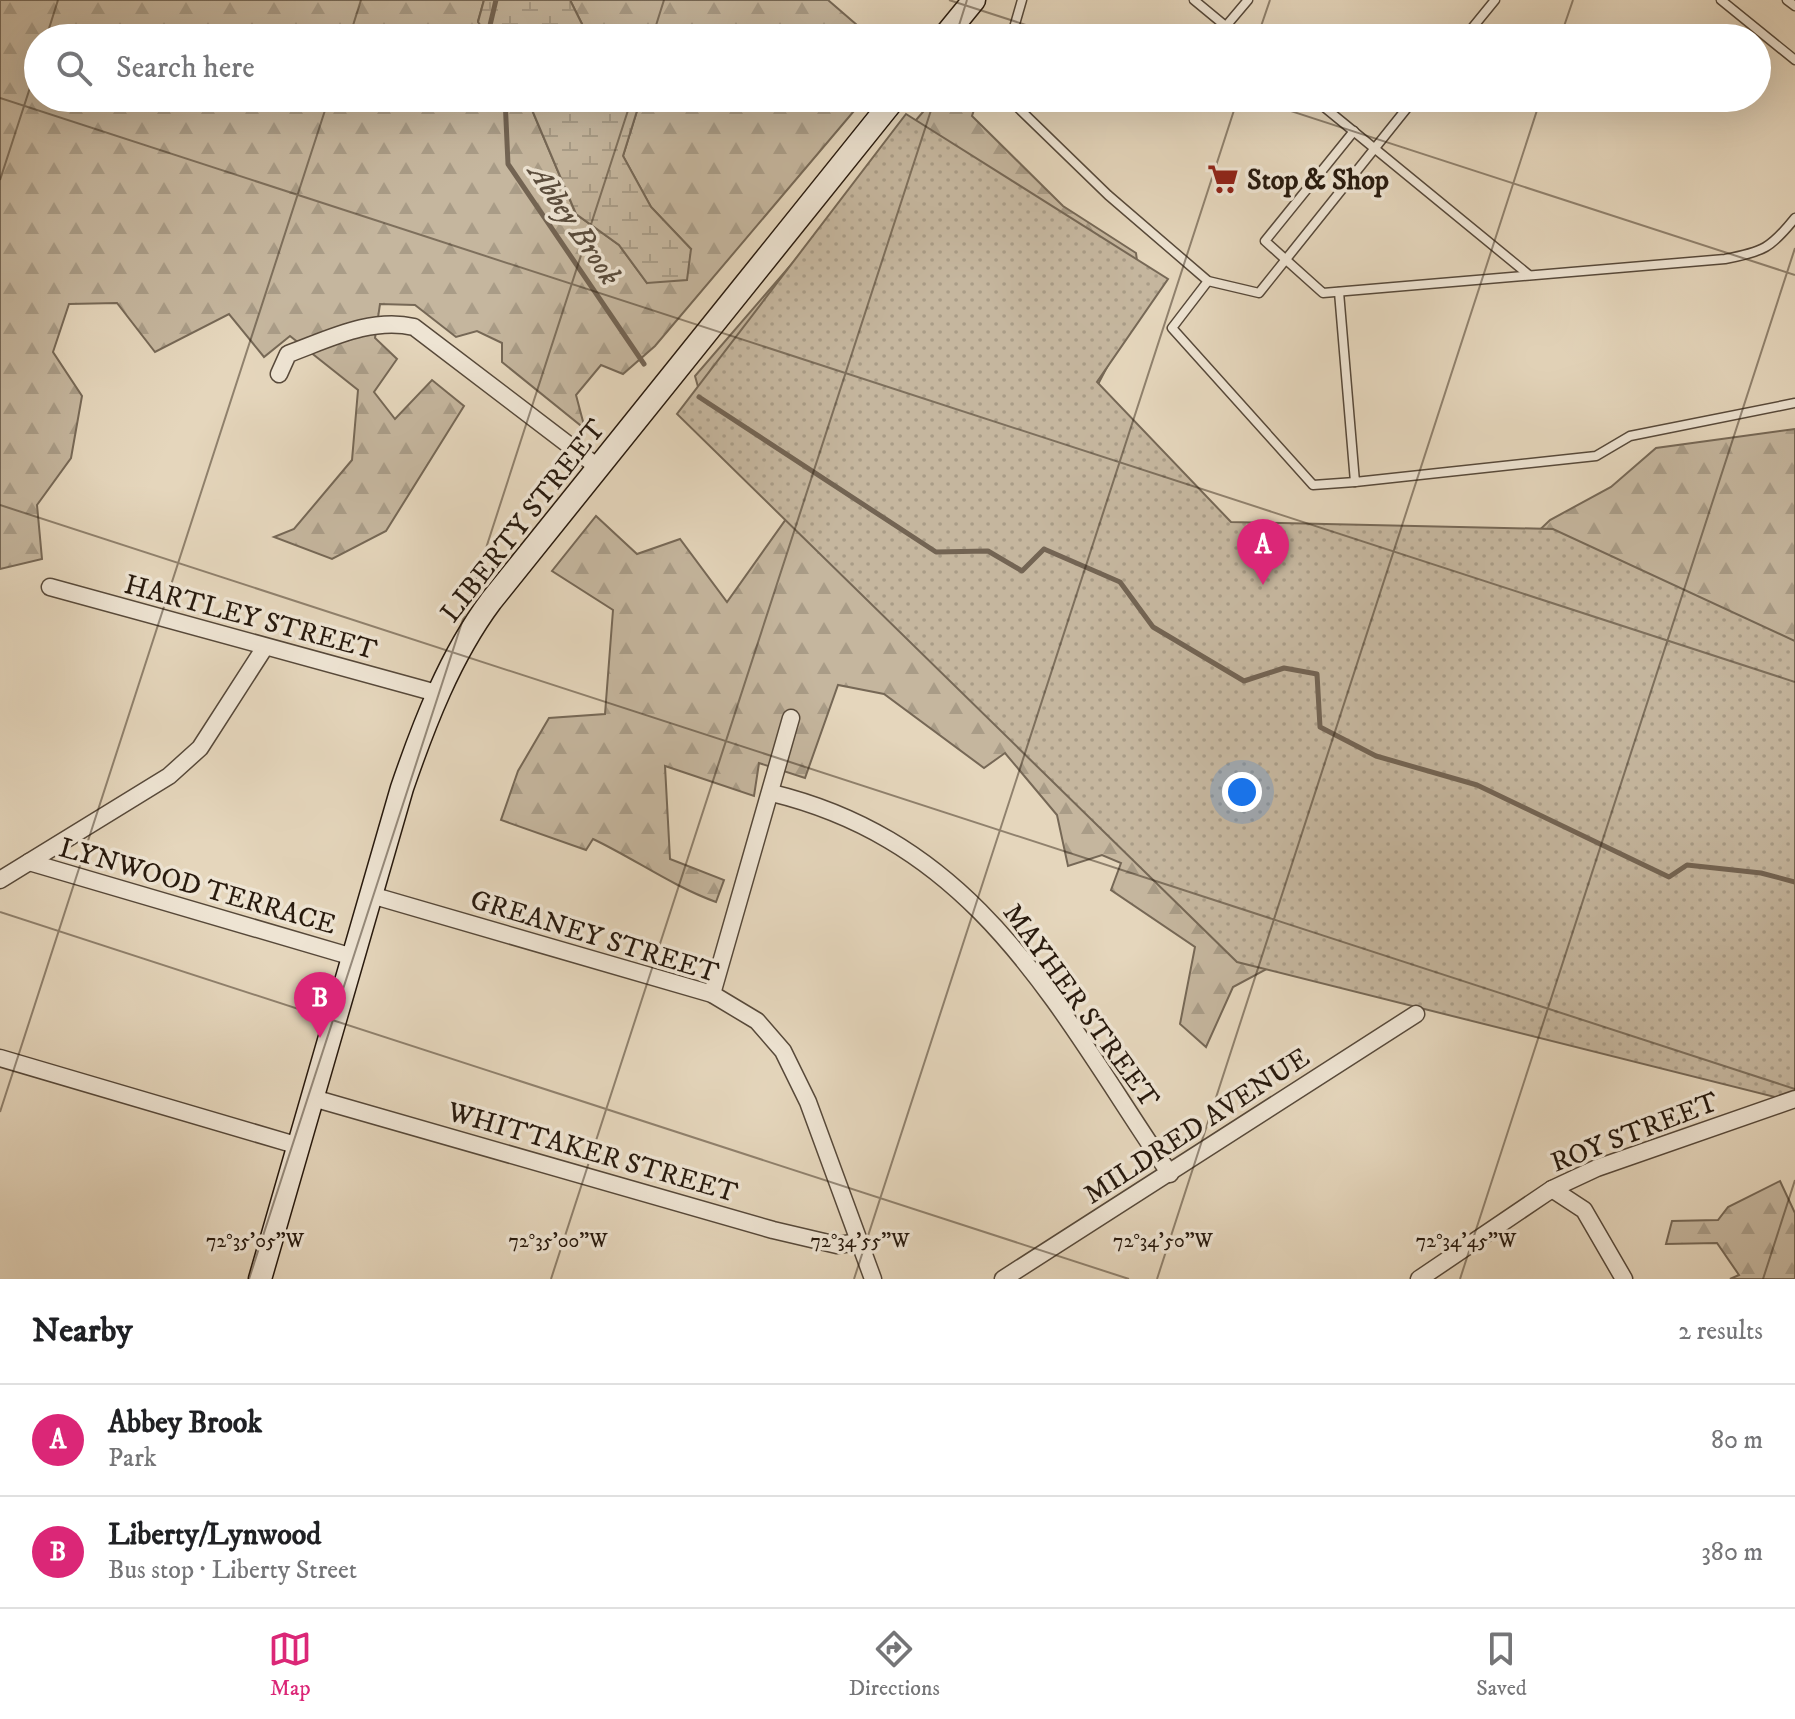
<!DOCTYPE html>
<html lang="en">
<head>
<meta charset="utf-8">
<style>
	body { margin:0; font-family:"IM FELL DW Pica",serif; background:#f2f2f2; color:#202124 }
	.you { position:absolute; left:1242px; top:792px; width:28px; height:28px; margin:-20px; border:6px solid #fff; border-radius:50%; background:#1a73e8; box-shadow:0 0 0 12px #1a73e833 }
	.badge { display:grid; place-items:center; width:52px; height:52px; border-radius:50%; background:#db2777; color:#fff; font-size:26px; font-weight:700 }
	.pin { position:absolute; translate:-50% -66px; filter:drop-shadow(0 2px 4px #0008) }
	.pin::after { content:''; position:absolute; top:42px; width:28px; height:24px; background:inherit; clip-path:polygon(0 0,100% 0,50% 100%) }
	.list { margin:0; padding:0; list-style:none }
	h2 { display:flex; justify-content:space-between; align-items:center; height:104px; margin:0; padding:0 32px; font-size:34px }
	h2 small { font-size:26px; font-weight:400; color:#757577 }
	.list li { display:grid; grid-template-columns:52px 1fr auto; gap:24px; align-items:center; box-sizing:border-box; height:112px; padding:0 32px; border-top:2px solid #e0e0e0 }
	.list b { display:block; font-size:30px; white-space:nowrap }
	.list p { margin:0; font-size:26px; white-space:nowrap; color:#757577 }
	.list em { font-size:26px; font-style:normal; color:#757577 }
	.icon { flex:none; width:44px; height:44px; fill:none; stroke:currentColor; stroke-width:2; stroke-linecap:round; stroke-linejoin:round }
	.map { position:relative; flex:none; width:1795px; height:1279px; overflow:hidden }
	.search { position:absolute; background:#fff; box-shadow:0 8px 32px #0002; left:24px; right:24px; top:24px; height:88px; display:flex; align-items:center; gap:20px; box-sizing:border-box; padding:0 28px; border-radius:44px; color:#757577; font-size:30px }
	.sheet { height:328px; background:#fff }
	nav { display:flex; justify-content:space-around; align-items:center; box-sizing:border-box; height:112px; border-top:2px solid #e0e0e0; background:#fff; font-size:22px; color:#757577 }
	nav a { display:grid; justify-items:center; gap:4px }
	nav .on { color:#db2777 }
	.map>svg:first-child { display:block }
	.forest { fill:url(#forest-firs); stroke:#766856; stroke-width:2 }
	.wetland { fill:url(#wetland-marsh); stroke:#766856; stroke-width:2 }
	.park { fill:url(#park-dots); stroke:#766856; stroke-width:2 }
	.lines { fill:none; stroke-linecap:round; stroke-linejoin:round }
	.stream { stroke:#736453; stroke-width:5 }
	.service-casing { stroke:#57493a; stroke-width:11 }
	.minor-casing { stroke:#57493a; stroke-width:19 }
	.secondary-casing { stroke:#281a0e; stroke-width:25 }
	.service { stroke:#eee4d3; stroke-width:8 }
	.minor { stroke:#eee4d3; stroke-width:16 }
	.secondary { stroke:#eee4d3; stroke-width:22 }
	.ticks { fill:none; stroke:#281a0e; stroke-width:2; stroke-opacity:0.45 }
	.labels { text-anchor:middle; stroke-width:7; stroke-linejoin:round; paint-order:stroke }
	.poi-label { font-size:28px; font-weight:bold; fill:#281a0e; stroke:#eee4d3; text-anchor:start }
	.street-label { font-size:28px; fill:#281a0e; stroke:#eee4d3 }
	.water-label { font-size:30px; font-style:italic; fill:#5a4c3c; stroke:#eee4d3 }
	.ticks-label { font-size:20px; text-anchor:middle; fill:#281a0e; stroke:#eee4d3; stroke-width:7; stroke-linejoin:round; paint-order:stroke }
</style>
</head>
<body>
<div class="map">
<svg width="1795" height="1279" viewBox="0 0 1795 1279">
	<defs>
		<pattern id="forest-firs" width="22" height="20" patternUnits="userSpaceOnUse" patternTransform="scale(2)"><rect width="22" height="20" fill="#c5b69e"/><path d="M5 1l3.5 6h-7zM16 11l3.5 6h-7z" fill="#a99c87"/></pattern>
		<pattern id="wetland-marsh" width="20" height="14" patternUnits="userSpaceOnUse" patternTransform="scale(2)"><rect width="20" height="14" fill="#c5b69e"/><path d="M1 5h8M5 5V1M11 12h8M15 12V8" fill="none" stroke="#a99c87"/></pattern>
		<pattern id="park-dots" width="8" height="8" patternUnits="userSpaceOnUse" patternTransform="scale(2)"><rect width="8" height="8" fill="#c5b69e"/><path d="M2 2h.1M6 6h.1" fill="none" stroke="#a99c87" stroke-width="1.8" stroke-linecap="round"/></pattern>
	</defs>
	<rect width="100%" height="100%" fill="#e5d6bc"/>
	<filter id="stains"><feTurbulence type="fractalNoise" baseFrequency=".0025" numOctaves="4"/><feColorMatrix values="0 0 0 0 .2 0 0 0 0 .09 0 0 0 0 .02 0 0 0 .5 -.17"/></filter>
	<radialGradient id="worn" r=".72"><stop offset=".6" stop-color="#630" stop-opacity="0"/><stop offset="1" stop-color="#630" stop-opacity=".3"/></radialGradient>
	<g class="forest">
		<polygon points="0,0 484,0 478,21 490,38 38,38 38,98 527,98 576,214 619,245 647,283 691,249 651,207 623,156 641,98 865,98 655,346 623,374 601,365 576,395 585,429 502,362 502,343 477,331 456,337 415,305 380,304 375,338 397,359 374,392 395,419 432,380 464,406 386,531 332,559 274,537 294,529 352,460 358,390 290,336 264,357 229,314 155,352 117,303 69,304 53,352 82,396 71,458 37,505 42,559 0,569"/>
		<polygon points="570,0 828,0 872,38 598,38 584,28"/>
		<path d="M 935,98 L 978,98 L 972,116 L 1063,206 L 1136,253 L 1142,300 L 1094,392 L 1227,531 L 1527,542 L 1550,520 L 1611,487 L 1656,448 L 1795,429 L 1795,1079 L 1330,935 L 1233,987 L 1206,1047 L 1180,1024 L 1195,947 L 1111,890 L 1121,863 L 1102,855 L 1068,866 L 1057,815 L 1005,753 L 984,768 L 884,694 L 838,685 L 805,778 L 759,763 L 754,796 L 665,766 L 670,859 L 724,880 L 716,902 C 672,886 635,859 593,839 L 586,850 L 501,820 L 518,771 L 549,718 L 605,714 L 613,610 L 552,571 L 596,516 L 637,554 L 680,539 L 727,602 L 796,505 L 711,433 L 695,376 Z"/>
		<polygon points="1780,1181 1795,1213 1795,1279 1730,1279 1739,1275 1717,1243 1666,1244 1672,1221 1718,1220 1728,1207"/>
	</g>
	<g class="wetland">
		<polygon points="484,0 570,0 584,28 598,38 490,38 478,22"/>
		<polygon points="527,98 641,98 623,156 651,207 691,249 687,280 647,283 619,245 576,214"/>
	</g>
	<polygon class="park" points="906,114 1168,279 1097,382 1231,522 1553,529 1795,641 1795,1102 1237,962 677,414"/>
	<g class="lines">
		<g class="stream">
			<polyline points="487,38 496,0"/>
			<polyline points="505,98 508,164 644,364"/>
			<polyline points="699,397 936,552 988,551 1022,571 1044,549 1120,582 1153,627 1244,681 1284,668 1317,674 1320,727 1376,756 1477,785 1669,877 1687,865 1761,873 1795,882"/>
		</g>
		<defs>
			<g id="service">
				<polyline points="1194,0 1240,38"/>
				<polyline points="1721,0 1795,60"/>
				<polyline points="1787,0 1795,6"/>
				<polyline points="1226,26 1248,0"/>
				<polyline points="1011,38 1022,0"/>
				<polyline points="1464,38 1495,0"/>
				<polyline points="1008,98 1108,195 1208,281 1259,293 1415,98"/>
				<polyline points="1313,98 1529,275"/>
				<path d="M 1354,131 L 1265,241 L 1323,293 L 1725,259 C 1763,252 1771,248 1795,218"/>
				<polyline points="1208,281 1172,328 1313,485 1355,482"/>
				<polyline points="1339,292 1355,482 1596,456 1630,436 1795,403"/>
			</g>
			<g id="minor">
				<path d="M 279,374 L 288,354 C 329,339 371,317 414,327 L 599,468"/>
				<polyline points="50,587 440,694"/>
				<path d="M 772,793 C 981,844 1058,1010 1170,1174"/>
				<polyline points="29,862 353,957"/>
				<polyline points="0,880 169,776 200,748 265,647"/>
				<polyline points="371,895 712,994 757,1021 783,1051 808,1102 873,1279"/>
				<polyline points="712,994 791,718"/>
				<polyline points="0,1058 299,1146"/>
				<polyline points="313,1098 773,1230 837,1245 860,1242"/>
				<polyline points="1552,1189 1584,1210 1624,1279"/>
				<polyline points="1003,1279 1416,1014"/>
				<polyline points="1419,1279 1552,1189 1597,1168 1795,1099"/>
			</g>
			<g id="secondary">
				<polyline points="943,38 974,0"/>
				<path d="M 260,1279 L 402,788 C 424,724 450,656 491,601 L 895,98"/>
			</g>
		</defs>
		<use href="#service" class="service-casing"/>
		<use href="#minor" class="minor-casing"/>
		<use href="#secondary" class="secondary-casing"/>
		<use href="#service" class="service"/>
		<use href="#minor" class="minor"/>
		<use href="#secondary" class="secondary"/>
	</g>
	<path class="ticks" d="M 949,0 L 1066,38M 46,38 L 58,0M 349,38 L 361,0M 652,38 L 664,0M 955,38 L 967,0M 1257,38 L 1270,0M 1560,38 L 1573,0M 0,98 L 1795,682M 1251,98 L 1795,275M 0,180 L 38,63M 0,505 L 1795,1089M 0,912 L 1129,1279M 0,1112 L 329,98M 249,1279 L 632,98M 551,1279 L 935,98M 854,1279 L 1238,98M 1157,1279 L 1541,98M 1460,1279 L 1795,248M 1763,1279 L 1795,1180"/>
	<defs>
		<symbol id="supermarket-bare" viewBox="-9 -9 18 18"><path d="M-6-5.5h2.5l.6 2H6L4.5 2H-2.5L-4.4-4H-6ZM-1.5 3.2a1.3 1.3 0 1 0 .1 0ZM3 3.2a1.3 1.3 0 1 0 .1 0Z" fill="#8f2418" stroke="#eee4d3" stroke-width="2.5" paint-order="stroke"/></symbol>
	</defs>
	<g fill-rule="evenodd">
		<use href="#supermarket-bare" x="1201" y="157" width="44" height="44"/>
	</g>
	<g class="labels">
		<g class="poi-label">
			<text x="1247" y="189">Stop &amp; Shop</text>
		</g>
		<g class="street-label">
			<text transform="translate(522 520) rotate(-52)" y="10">LIBERTY STREET</text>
			<text transform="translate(251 616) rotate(15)" y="10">HARTLEY STREET</text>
			<text transform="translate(198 885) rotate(16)" y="10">LYNWOOD TERRACE</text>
			<text transform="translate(595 935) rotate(17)" y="10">GREANEY STREET</text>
			<text transform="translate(1082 1005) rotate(54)" y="10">MAYHER STREET</text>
			<text transform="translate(1196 1125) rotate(-33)" y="10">MILDRED AVENUE</text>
			<text transform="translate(1634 1131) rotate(-21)" y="10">ROY STREET</text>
			<text transform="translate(593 1151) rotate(16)" y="10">WHITTAKER STREET</text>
		</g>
		<g class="water-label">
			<text transform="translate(575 224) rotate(56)" y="10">Abbey Brook</text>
		</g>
	</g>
	<g class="ticks-label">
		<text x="255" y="1247">72°35'05"W</text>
		<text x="558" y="1247">72°35'00"W</text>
		<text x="860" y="1247">72°34'55"W</text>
		<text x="1163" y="1247">72°34'50"W</text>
		<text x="1466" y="1247">72°34'45"W</text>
	</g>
	<rect width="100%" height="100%" filter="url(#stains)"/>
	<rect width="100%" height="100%" fill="url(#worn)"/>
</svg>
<div class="you"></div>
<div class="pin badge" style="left:1263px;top:585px">A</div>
<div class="pin badge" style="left:320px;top:1038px">B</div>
<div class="search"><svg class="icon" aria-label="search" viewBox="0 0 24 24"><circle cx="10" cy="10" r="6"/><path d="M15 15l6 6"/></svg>Search here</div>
</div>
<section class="sheet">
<h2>Nearby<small>2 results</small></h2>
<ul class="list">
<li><span class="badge">A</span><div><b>Abbey Brook</b><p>Park</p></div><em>80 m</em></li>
<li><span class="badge">B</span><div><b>Liberty/Lynwood</b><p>Bus stop · Liberty Street</p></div><em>380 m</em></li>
</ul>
</section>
<nav>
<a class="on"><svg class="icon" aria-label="map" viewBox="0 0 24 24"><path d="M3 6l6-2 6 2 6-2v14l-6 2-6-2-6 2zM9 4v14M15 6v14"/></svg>Map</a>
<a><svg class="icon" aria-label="directions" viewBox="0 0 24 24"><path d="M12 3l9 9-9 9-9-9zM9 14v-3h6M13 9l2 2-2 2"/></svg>Directions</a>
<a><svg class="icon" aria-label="saved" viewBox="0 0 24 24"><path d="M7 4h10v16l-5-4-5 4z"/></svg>Saved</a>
</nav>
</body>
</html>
